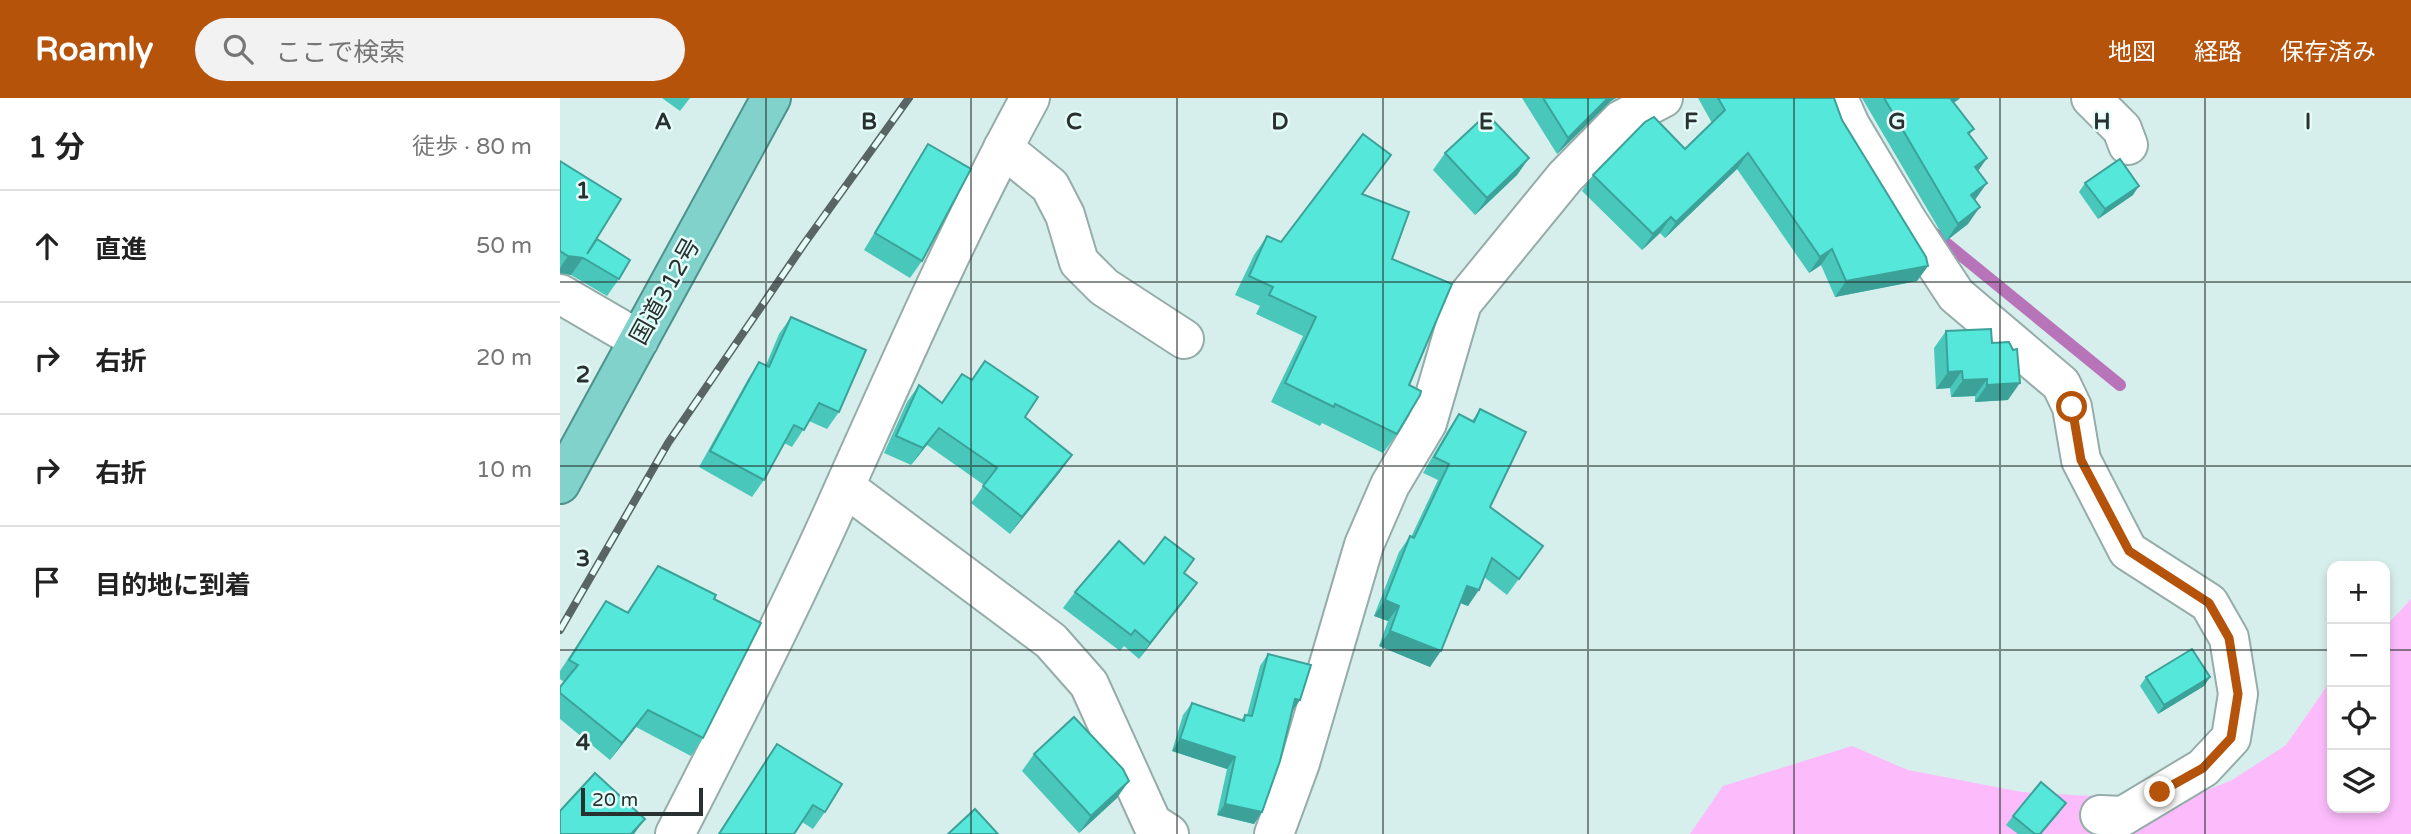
<!DOCTYPE html>
<html lang="ja">
<head>
<meta charset="utf-8">
<style>
	body { margin:0; font-family:"Varela Round","Noto Sans JP",sans-serif; background:#f2f2f2; color:#222 }
	.controls { position:absolute; right:21px; bottom:21px; display:grid; overflow:hidden; border-radius:14px; box-shadow:0 4px 10px #0003 }
	.controls button { width:63px; height:63px; display:grid; place-items:center; padding:0; border:0; border-bottom:2px solid #e0e0e0; background:#fff; color:#222; font:35px sans-serif }
	.scale { position:absolute; left:21px; bottom:18px; width:122px; box-sizing:border-box; padding-left:7px; border:4px solid #283130; border-top:0; font-size:19px; line-height:24px; white-space:nowrap; color:#283130; -webkit-text-stroke:5px #e4fdf9; paint-order:stroke }
	.stop { position:absolute; width:21px; height:21px; margin:-16px; border:5px solid #b45309; border-radius:50%; background:#fff }
	.stop.end { background:#b45309; border-color:#fff; box-shadow:0 2px 7px #0008 }
	.list { margin:0; padding:0; list-style:none }
	h2 { display:flex; justify-content:space-between; align-items:center; height:91px; margin:0; padding:0 28px; font-size:30px }
	h2 small { font-size:23px; font-weight:400; color:#767676 }
	.list li { display:grid; grid-template-columns:46px 1fr auto; gap:21px; align-items:center; box-sizing:border-box; height:112px; padding:0 28px; border-top:2px solid #e0e0e0 }
	.list b { display:block; font-size:26px; white-space:nowrap }
	.list em { font-size:23px; font-style:normal; color:#767676 }
	.icon { flex:none; width:38px; height:38px; fill:none; stroke:currentColor; stroke-width:2; stroke-linecap:round; stroke-linejoin:round }
	.map { position:relative; flex:none; width:1851px; height:736px; overflow:hidden }
	header { display:flex; align-items:center; gap:42px; box-sizing:border-box; height:98px; padding:0 35px; background:#b45309; color:#fff }
	header strong { font-size:33px }
	nav { display:flex; gap:38px; margin-inline-start:auto; font-size:24px }
	.search { width:490px; height:63px; background:#f2f2f2; display:flex; align-items:center; gap:18px; box-sizing:border-box; padding:0 24px; border-radius:38px; color:#767676; font-size:26px }
	main { display:flex }
	aside { flex:1; background:#fff }
	.map>svg:first-child { display:block }
	.green { fill:#fcbcfc }
	.lines { fill:none; stroke-linecap:round; stroke-linejoin:round }
	.stream { stroke:#b874b9; stroke-width:12 }
	.minor-casing { stroke:#95aca9; stroke-width:42 }
	.trunk-casing { stroke:#4d928c; stroke-width:42 }
	.minor { stroke:#fff; stroke-width:38 }
	.trunk { stroke:#80d2ca; stroke-width:38 }
	.rail-casing { stroke:#586564; stroke-width:8 }
	.rail { stroke:#e4fdf9; stroke-width:5; stroke-dasharray:16; stroke-linecap:butt }
	.wall { fill:#49c7bb }
	.shaded-wall { fill:#3ca299 }
	.building { fill:#55e7da; stroke:#3ca299; stroke-width:2 }
	.route { stroke:#b45309; stroke-width:9 }
	.grid { fill:none; stroke:#283130; stroke-width:2; stroke-opacity:0.55 }
	.labels { text-anchor:middle; stroke-width:5; stroke-linejoin:round; paint-order:stroke }
	.street-label { font-size:24px; fill:#283130; stroke:#e4fdf9 }
	.grid-label { font-size:23px; text-anchor:middle; font-weight:bold; fill:#283130; stroke:#e4fdf9; stroke-width:5; stroke-linejoin:round; paint-order:stroke }
</style>
</head>
<body>
<header>
<strong>Roamly</strong>
<div class="search"><svg class="icon" aria-label="search" viewBox="0 0 24 24"><circle cx="10" cy="10" r="6"/><path d="M15 15l6 6"/></svg>ここで検索</div>
<nav><a>地図</a><a>経路</a><a>保存済み</a></nav>
</header>
<main>
<aside>
<h2>1 分<small>徒歩 · 80 m</small></h2>
<ul class="list">
<li><svg class="icon" aria-label="ahead" viewBox="0 0 24 24"><path d="M12 20V5M6 11l6-6 6 6"/></svg><div><b>直進</b></div><em>50 m</em></li>
<li><svg class="icon" aria-label="right" viewBox="0 0 24 24"><path d="M7 20v-9h11M14 6l5 5-5 5"/></svg><div><b>右折</b></div><em>20 m</em></li>
<li><svg class="icon" aria-label="right" viewBox="0 0 24 24"><path d="M7 20v-9h11M14 6l5 5-5 5"/></svg><div><b>右折</b></div><em>10 m</em></li>
<li><svg class="icon" aria-label="arrive" viewBox="0 0 24 24"><path d="M6 21V4h12l-3 4 3 4H6"/></svg><div><b>目的地に到着</b></div></li>
</ul>
</aside>
<div class="map">
<svg width="1851" height="736" viewBox="0 0 1851 736">
	<rect width="100%" height="100%" fill="#d7efec"/>
	<polygon class="green" points="1851,501 1851,736 1130,736 1163,688 1292,648 1348,672 1462,694 1531,698 1584,706 1633,698 1672,682 1726,647 1772,581 1772,710 1825,710 1825,529"/>
	<g class="lines">
		<polyline class="stream" points="1370,132 1560,287"/>
		<defs>
			<g id="minor">
				<polyline points="1278,0 1290,27 1348,124 1396,197 1501,286 1512,309 1521,362 1568,453 1649,505 1669,540 1678,596 1671,640 1643,670 1563,718 1540,717"/>
				<polyline points="1531,0 1562,31 1568,47"/>
				<polyline points="443,50 490,88 505,117 519,164 544,189 624,241"/>
				<polyline points="0,196 79,242"/>
				<polyline points="285,389 491,543 529,586 592,725 609,736"/>
				<path d="M 115,736 C 174,621 233,506 285,388 C 344,257 401,126 470,0"/>
				<polyline points="714,736 740,665 804,447 830,387 867,325 902,205 1005,79 1061,22 1103,0"/>
			</g>
			<polyline id="trunk" points="0,386 211,0"/>
		</defs>
		<use href="#minor" class="minor-casing"/>
		<use href="#trunk" class="trunk-casing"/>
		<use href="#minor" class="minor"/>
		<use href="#trunk" class="trunk"/>
		<defs>
			<polyline id="rail" points="0,532 108,345 244,146 349,0"/>
		</defs>
		<use href="#rail" class="rail-casing"/>
		<use href="#rail" class="rail"/>
	</g>
	<g class="wall">
		<polygon points="102,0 130,0 120,13"/>
		<polygon points="962,0 1056,0 1051,3 997,56"/>
		<polygon points="1138,0 1274,0 1282,22 1368,168 1357,183 1275,199 1261,167 1249,175 1177,71 1105,140 1100,135 1082,152 1022,93 1033,77 1125,51 1152,25"/>
		<polygon points="1302,0 1400,0 1393,5 1414,31 1409,37 1427,60 1418,73 1415,102 1408,126 1386,143"/>
		<polygon points="368,46 362,163 350,180 304,152 357,63"/>
		<polygon points="885,55 969,60 957,77 915,117 873,72"/>
		<polygon points="831,57 802,96 832,161 849,287 837,336 823,355 762,325 760,328 711,304 743,238 696,216 700,208 675,197 694,157 707,138 721,144"/>
		<polygon points="0,63 27,156 59,181 47,198 11,177 0,175"/>
		<polygon points="1525,85 1573,97 1538,121 1519,94"/>
		<polygon points="231,219 279,314 267,331 249,323 232,349 224,345 204,382 192,399 139,369 188,281 199,264 206,267 219,236"/>
		<polygon points="1386,233 1432,245 1448,302 1415,304 1415,298 1391,299 1390,290 1376,291 1374,250"/>
		<polygon points="359,287 382,305 465,319 500,374 450,436 411,405 424,387 367,347 351,367 324,355 347,304"/>
		<polygon points="920,311 930,409 983,448 947,497 924,479 908,508 900,505 870,569 819,548 828,523 814,518 839,454 850,438 851,439 878,382 863,375 888,332 899,316 912,323"/>
		<polygon points="584,466 624,475 637,485 579,561 564,548 560,553 503,510 515,494"/>
		<polygon points="98,468 154,501 143,640 131,658 76,629 50,662 0,621 0,589 4,584 0,581 0,573 46,503 67,514"/>
		<polygon points="708,556 732,614 702,714 694,726 657,717 667,671 612,653 623,617 632,605 681,622 685,617 687,617 700,568"/>
		<polygon points="1586,579 1650,579 1644,588 1598,616 1580,588"/>
		<polygon points="217,646 265,714 253,731 242,724 234,736 158,736"/>
		<polygon points="474,656 557,700 519,735 462,673"/>
		<polygon points="1500,714 1481,736 1458,736 1446,727 1453,718"/>
	</g>
	<g class="shaded-wall">
		<polygon points="1048,0 1056,0 1051,3 997,56 1008,40"/>
		<polygon points="1386,0 1400,0 1398,2 1376,15"/>
		<polygon points="1188,55 1177,71 1105,140 1116,124"/>
		<polygon points="969,60 957,77 915,117 927,100"/>
		<polygon points="1427,60 1415,77 1415,69"/>
		<polygon points="1427,85 1415,102 1411,97"/>
		<polygon points="1579,88 1573,97 1538,121 1545,111"/>
		<polygon points="1420,109 1408,126 1386,143 1398,126"/>
		<polygon points="1111,119 1100,135 1082,152 1093,136"/>
		<polygon points="1272,151 1261,167 1249,175 1260,159"/>
		<polygon points="8,158 23,160 11,177 0,175 0,170"/>
		<polygon points="1368,168 1357,183 1275,199 1286,183"/>
		<polygon points="1402,273 1390,290 1376,291 1388,274"/>
		<polygon points="1427,281 1415,298 1391,299 1403,282"/>
		<polygon points="1460,285 1448,302 1415,304 1427,287"/>
		<polygon points="379,330 367,347 351,367 363,350"/>
		<polygon points="512,357 500,374 450,436 462,419"/>
		<polygon points="637,485 626,501 579,561 590,545"/>
		<polygon points="907,488 919,492 908,508 896,503"/>
		<polygon points="825,502 839,508 828,523 814,518"/>
		<polygon points="830,533 881,553 870,569 819,548"/>
		<polygon points="1650,579 1644,588 1598,616 1604,607"/>
		<polygon points="735,601 740,602 732,614"/>
		<polygon points="88,612 76,629 50,662 62,645"/>
		<polygon points="620,641 675,659 667,671 612,653"/>
		<polygon points="569,683 557,700 519,735 531,718"/>
		<polygon points="665,706 702,714 694,726 657,717"/>
		<polygon points="85,721 74,736 71,736"/>
	</g>
	<g class="building">
		<polygon points="983,0 1048,0 1008,40"/>
		<polygon points="1158,0 1274,0 1282,22 1366,159 1368,168 1286,183 1272,151 1260,159 1188,55 1116,124 1111,119 1093,136 1033,77 1085,24 1094,19 1125,51 1165,12"/>
		<polygon points="1324,0 1390,0 1414,31 1408,35 1427,60 1415,69 1427,85 1411,97 1420,109 1398,126"/>
		<polygon points="927,16 969,60 927,100 885,55"/>
		<polygon points="803,36 831,57 802,96 849,114 832,161 892,186 849,287 861,293 860,297 837,336 775,306 774,309 725,285 756,219 709,197 713,189 689,178 707,138 721,144"/>
		<polygon points="368,46 411,71 362,163 315,135"/>
		<polygon points="1560,61 1579,88 1545,111 1525,85"/>
		<polygon points="0,63 61,101 27,156 37,141 70,162 59,181 23,160 8,158 0,153"/>
		<polygon points="231,219 306,252 279,314 259,305 244,332 234,327 204,382 150,353 199,264 209,269"/>
		<polygon points="1431,231 1432,245 1449,244 1453,252 1457,251 1460,285 1427,287 1427,281 1403,282 1402,273 1388,274 1386,233"/>
		<polygon points="425,263 478,299 465,319 512,357 462,419 423,388 437,370 379,330 363,350 336,338 359,287 382,305 402,276 412,282"/>
		<polygon points="920,311 966,334 930,409 983,448 959,481 932,460 919,492 907,488 881,553 830,533 839,508 825,502 850,438 854,440 889,366 874,359 899,316 914,324"/>
		<polygon points="605,439 634,461 624,475 637,485 590,545 575,532 571,537 515,494 559,443 584,466"/>
		<polygon points="98,468 156,497 154,501 201,525 143,640 88,612 62,645 0,595 0,589 18,567 9,562 46,503 68,515"/>
		<polygon points="1632,551 1650,579 1604,607 1586,579"/>
		<polygon points="708,556 751,567 740,602 735,601 720,663 702,714 665,706 675,659 620,641 632,605 684,623 685,617 692,618"/>
		<polygon points="514,619 563,671 569,683 531,718 474,656"/>
		<polygon points="217,646 282,686 265,714 253,707 234,736 159,736"/>
		<polygon points="35,675 85,721 71,736 0,736 0,713"/>
		<polygon points="1481,684 1506,705 1480,736 1475,736 1453,718"/>
		<polygon points="415,711 438,736 388,736"/>
	</g>
	<g class="lines">
		<polyline class="route" points="1512,309 1521,362 1569,453 1649,505 1669,540 1678,596 1671,640 1643,670 1600,694"/>
	</g>
	<path class="grid" d="M 206,0 L 206,736M 411,0 L 411,736M 617,0 L 617,736M 823,0 L 823,736M 1028,0 L 1028,736M 1234,0 L 1234,736M 1440,0 L 1440,736M 1645,0 L 1645,736M 0,184 L 1851,184M 0,368 L 1851,368M 0,552 L 1772,552M 1825,552 L 1851,552"/>
	<g class="labels">
		<g class="street-label">
			<text transform="translate(105 193) rotate(-61)" y="8">国道312号</text>
		</g>
	</g>
	<g class="grid-label">
		<text x="103" y="31">A</text>
		<text x="309" y="31">B</text>
		<text x="514" y="31">C</text>
		<text x="720" y="31">D</text>
		<text x="926" y="31">E</text>
		<text x="1131" y="31">F</text>
		<text x="1337" y="31">G</text>
		<text x="1542" y="31">H</text>
		<text x="1748" y="31">I</text>
		<text x="23" y="100">1</text>
		<text x="23" y="284">2</text>
		<text x="23" y="468">3</text>
		<text x="23" y="652">4</text>
	</g>
</svg>
<div class="controls">
<button>+</button>
<button>−</button>
<button><svg class="icon" aria-label="locate" viewBox="0 0 24 24"><circle cx="12" cy="12" r="6"/><path d="M12 2v4M12 18v4M2 12h4M18 12h4"/></svg></button>
<button><svg class="icon" aria-label="layers" viewBox="0 0 24 24"><path d="M12 4l9 5-9 5-9-5zM3 14l9 5 9-5"/></svg></button>
</div>
<div class="scale">20 m</div>
<div class="stop" style="left:1512px;top:309px"></div>
<div class="stop end" style="left:1600px;top:694px"></div>
</div>
</main>
</body>
</html>
